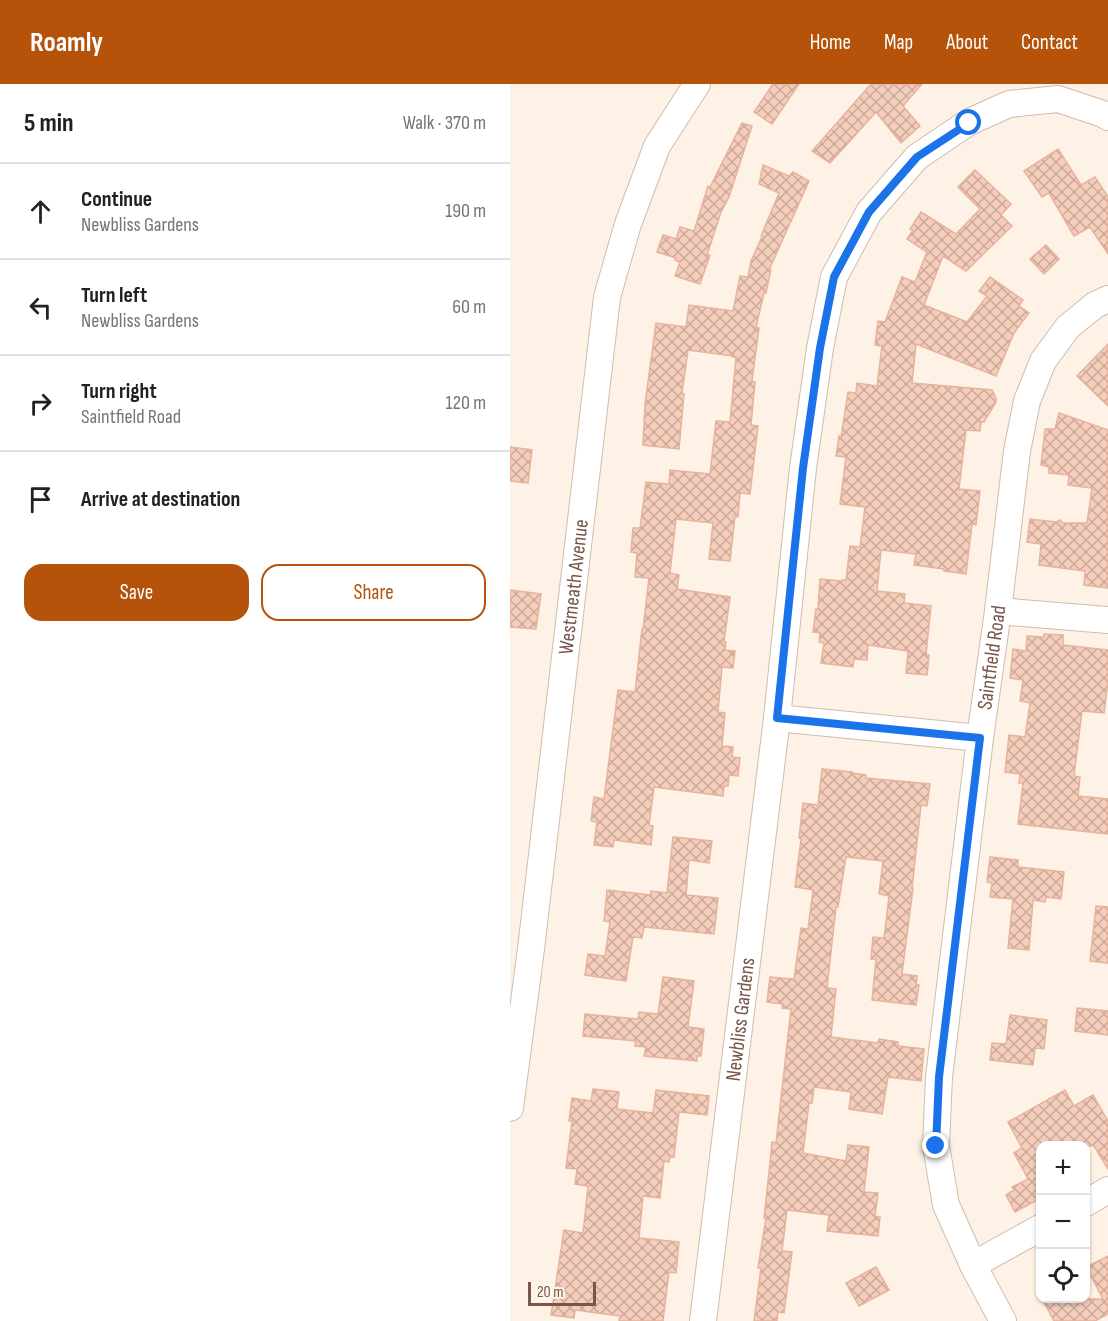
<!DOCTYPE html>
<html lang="en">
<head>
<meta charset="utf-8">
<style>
	body { margin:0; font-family:"Sofia Sans Condensed",sans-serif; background:#f2f2f2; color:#202124 }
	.controls { position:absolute; right:18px; bottom:18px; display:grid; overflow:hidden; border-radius:12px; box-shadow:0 2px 4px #0004 }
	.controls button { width:54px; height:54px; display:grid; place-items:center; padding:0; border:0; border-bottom:2px solid #e0e0e0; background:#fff; color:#202124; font:30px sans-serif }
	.scale { position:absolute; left:18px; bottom:15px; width:68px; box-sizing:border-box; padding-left:6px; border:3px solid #785649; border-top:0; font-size:16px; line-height:21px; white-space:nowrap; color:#785649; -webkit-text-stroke:4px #fff6ed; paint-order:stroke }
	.stop { position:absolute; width:18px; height:18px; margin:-14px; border:4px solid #1a73e8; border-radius:50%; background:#fff }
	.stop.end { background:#1a73e8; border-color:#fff; box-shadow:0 2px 6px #0008 }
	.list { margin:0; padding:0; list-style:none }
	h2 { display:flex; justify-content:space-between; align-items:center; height:78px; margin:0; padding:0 24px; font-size:26px }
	h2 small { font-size:20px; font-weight:400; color:#757577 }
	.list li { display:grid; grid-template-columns:39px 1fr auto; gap:18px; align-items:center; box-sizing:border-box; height:96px; padding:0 24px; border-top:2px solid #e0e0e0 }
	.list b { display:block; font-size:22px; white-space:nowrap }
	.list p { margin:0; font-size:20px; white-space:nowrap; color:#757577 }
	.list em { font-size:20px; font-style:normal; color:#757577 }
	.actions { display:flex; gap:12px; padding:18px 24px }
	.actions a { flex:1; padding:14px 0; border:2px solid #b45309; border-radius:18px; text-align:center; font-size:21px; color:#b45309 }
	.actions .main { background:#b45309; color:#fff }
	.icon { flex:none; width:33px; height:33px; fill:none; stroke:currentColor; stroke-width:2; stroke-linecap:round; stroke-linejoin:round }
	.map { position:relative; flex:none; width:598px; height:1237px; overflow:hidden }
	header { display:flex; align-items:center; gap:36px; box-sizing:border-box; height:84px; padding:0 30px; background:#b45309; color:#fff }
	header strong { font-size:28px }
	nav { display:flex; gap:33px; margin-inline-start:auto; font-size:21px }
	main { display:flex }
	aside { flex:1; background:#fff }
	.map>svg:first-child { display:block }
	.building { fill:url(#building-cross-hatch); stroke:#e8b29b; stroke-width:1.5 }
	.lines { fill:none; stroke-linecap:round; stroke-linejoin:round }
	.minor-casing { stroke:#d2bbad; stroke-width:28 }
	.minor { stroke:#fff; stroke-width:26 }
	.route { stroke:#1a73e8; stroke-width:8 }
	.labels { text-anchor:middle; stroke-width:6; stroke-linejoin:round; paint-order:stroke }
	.street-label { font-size:21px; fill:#785649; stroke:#fff6ed }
</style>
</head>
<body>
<header>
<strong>Roamly</strong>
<nav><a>Home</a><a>Map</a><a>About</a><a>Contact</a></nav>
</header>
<main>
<aside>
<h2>5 min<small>Walk · 370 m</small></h2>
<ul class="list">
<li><svg class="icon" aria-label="ahead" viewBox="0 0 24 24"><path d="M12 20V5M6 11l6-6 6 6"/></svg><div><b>Continue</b><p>Newbliss Gardens</p></div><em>190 m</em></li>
<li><svg class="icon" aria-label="left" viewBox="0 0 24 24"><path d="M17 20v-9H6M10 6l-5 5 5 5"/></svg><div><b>Turn left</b><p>Newbliss Gardens</p></div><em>60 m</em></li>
<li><svg class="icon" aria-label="right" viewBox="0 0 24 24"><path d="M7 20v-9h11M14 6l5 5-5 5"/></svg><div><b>Turn right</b><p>Saintfield Road</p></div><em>120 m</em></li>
<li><svg class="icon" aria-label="arrive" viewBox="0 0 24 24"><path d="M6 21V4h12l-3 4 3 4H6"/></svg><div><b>Arrive at destination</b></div></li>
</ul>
<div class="actions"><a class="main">Save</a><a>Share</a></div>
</aside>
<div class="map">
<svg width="598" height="1237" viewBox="0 0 598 1237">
	<defs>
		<pattern id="building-cross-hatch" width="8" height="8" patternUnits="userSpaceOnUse" patternTransform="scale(1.5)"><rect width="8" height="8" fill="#f4cdbb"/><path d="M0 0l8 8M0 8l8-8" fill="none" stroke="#caa99a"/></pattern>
	</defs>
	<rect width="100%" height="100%" fill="#fdf2e5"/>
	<g class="building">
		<polygon points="263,0 289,0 262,40 244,28"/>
		<polygon points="361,0 412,0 393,22 410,42 391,59 366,28 320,79 302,67"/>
		<polygon points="232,39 242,42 219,113 211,128 197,171 200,171 190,200 165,192 170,178 165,176 166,174 147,168 153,151 166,155 170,143 184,147 198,102 200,103"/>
		<polygon points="548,65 571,101 585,93 598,113 598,170 580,143 564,152 539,109 532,113 514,87"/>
		<polygon points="253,81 279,92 283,88 299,97 259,186 261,186 256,209 254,209 246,243 249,244 242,297 245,298 241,341 248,342 240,410 230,409 228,433 225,432 220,477 199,475 203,439 166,435 160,489 169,491 167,505 220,513 214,558 216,558 215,566 225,567 223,584 212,583 208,628 215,629 212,662 223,663 222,673 230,674 228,692 219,691 218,702 214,702 213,712 144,703 139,741 143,742 141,761 104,756 103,763 84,761 87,738 81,737 84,713 94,715 108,606 125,608 132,545 133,545 139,494 125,493 127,469 121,468 123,444 130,444 136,398 159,400 160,386 200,390 206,337 220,338 226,273 223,273 223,272 178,266 172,309 174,310 169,365 133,361 135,320 146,239 176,243 179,221 223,227 230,192 238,193 241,177 252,153 251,152 269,109 249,100"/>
		<polygon points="465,86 501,120 491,131 502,142 456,187 433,172 414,221 457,238 477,212 469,207 480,193 513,216 509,222 519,229 504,249 486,292 406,260 402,299 482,306 486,314 486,318 474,338 471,338 470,347 456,346 449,405 470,407 466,441 462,440 456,490 434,487 434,485 404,481 406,470 371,466 367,507 395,510 394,519 421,522 416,570 419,571 417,591 396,589 398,567 358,561 357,576 344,575 343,583 311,579 314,559 309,558 310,549 303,548 306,525 308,525 310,495 332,497 332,496 336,496 340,462 350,463 355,423 330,420 336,373 326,372 329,352 331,353 338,308 346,309 347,299 367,302 372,262 365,261 368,237 375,238 392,193 405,198 417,168 397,155 403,146 400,145 411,128 446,150 470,125 448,103"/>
		<polygon points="536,161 549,175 534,190 520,175"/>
		<polygon points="598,260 598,322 567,292"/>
		<polygon points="549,329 598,346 598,504 574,501 575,487 529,481 531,460 517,458 520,435 546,438 550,436 553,439 577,439 582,404 558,401 559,391 539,389 539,383 531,381 535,345 545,345"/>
		<polygon points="0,363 22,366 18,399 0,397"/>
		<polygon points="0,506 31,510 26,545 0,543"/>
		<polygon points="534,550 553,551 553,561 598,566 598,597 594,629 572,627 564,692 570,693 568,712 598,715 598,750 508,740 513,699 509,699 510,690 495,688 499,651 515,653 520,619 510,617 513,596 500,594 503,565 516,567 517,552 534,553"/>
		<polygon points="312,685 342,688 342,689 356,691 356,694 420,700 417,722 411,721 402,804 403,804 392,890 407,892 406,901 409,901 406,921 362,916 366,875 361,875 363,853 374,854 379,812 369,810 373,777 336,773 328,823 326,823 317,904 326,905 321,953 368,959 369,955 388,958 388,962 414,965 411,997 378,993 372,1030 339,1025 341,1008 304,1003 302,1019 299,1019 293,1069 336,1077 338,1061 359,1063 354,1108 368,1109 365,1132 370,1133 368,1152 317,1147 319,1131 277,1126 272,1167 282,1168 274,1229 268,1228 267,1237 244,1237 251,1184 248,1184 256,1134 254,1134 260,1079 262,1058 266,1059 281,925 272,924 273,920 257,918 260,893 284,895 291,844 298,845 303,806 285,803 291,755 289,754 293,719 308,721"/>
		<polygon points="163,753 202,757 199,779 179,776 176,811 208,814 204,850 134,843 132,854 123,853 116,897 75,891 78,870 95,872 100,838 94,837 97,806 141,811 141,807 157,809"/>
		<polygon points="480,773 508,776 508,783 554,788 551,815 536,813 535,818 523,816 519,866 498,864 503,815 480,813 482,799 477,798"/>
		<polygon points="586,822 598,823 598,879 580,877"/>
		<polygon points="153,893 184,897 178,943 194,945 191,972 187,972 187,977 134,972 136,963 125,962 126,957 73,952 75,930 128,935 129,928 148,930"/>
		<polygon points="567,924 598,927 598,951 565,947"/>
		<polygon points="500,931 537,936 534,965 525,964 523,981 480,976 482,959 496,960"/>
		<polygon points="83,1005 109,1008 107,1025 143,1029 146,1006 199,1012 197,1031 169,1028 164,1073 160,1073 159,1078 154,1077 150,1114 133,1112 129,1154 169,1158 166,1189 159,1188 153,1237 109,1237 110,1232 65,1226 64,1234 41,1231 54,1146 73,1149 78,1102 65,1100 67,1085 56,1084 62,1037 59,1037 62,1014 81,1017"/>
		<polygon points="555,1006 564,1022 583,1011 598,1037 598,1085 584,1062 531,1062 531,1118 529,1115 505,1128 496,1111 504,1106 502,1103 518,1095 504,1069 512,1064 498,1038"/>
		<polygon points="598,1172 598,1230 585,1237 544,1237 532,1215 593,1215 576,1183"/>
		<polygon points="366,1183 379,1206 349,1222 336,1199"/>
	</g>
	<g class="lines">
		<defs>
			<g id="minor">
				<polyline points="488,527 598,536"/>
				<polyline points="267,634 470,654"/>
				<path id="s1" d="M 0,1024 L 21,865 L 97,213 L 118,140 L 147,62 L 187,0"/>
				<polyline points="576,1119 598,1106"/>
				<polyline points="463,1181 530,1144"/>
				<path id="s2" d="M 193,1237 L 267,634 L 293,384 L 310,264 L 324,193 L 359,128 L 407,73 L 459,38 L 499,20 L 548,15 L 593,30 L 598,33"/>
				<path id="s3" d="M 493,1237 L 463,1181 L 436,1121 L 426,1062 L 429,993 L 470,654 L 488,527 L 507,367 L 517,317 L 533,277 L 558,243 L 585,221 L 598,215"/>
			</g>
		</defs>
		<use href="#minor" class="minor-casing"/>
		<use href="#minor" class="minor"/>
	</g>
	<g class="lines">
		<polyline class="route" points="426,1062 429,993 470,654 267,634 293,384 310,264 324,193 359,128 407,73 459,39"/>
	</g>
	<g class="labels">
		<g class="street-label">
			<text dy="7" stroke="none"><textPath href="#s1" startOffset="525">Westmeath Avenue</textPath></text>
			<text dy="7" stroke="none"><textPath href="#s3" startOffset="681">Saintfield Road</textPath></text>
			<text dy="7" stroke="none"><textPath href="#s2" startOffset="304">Newbliss Gardens</textPath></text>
		</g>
	</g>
</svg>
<div class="controls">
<button>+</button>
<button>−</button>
<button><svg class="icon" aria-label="locate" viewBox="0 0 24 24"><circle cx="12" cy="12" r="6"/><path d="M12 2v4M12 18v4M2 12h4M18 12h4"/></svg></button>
</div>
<div class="scale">20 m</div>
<div class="stop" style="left:459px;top:39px"></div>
<div class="stop end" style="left:426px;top:1062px"></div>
</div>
</main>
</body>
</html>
